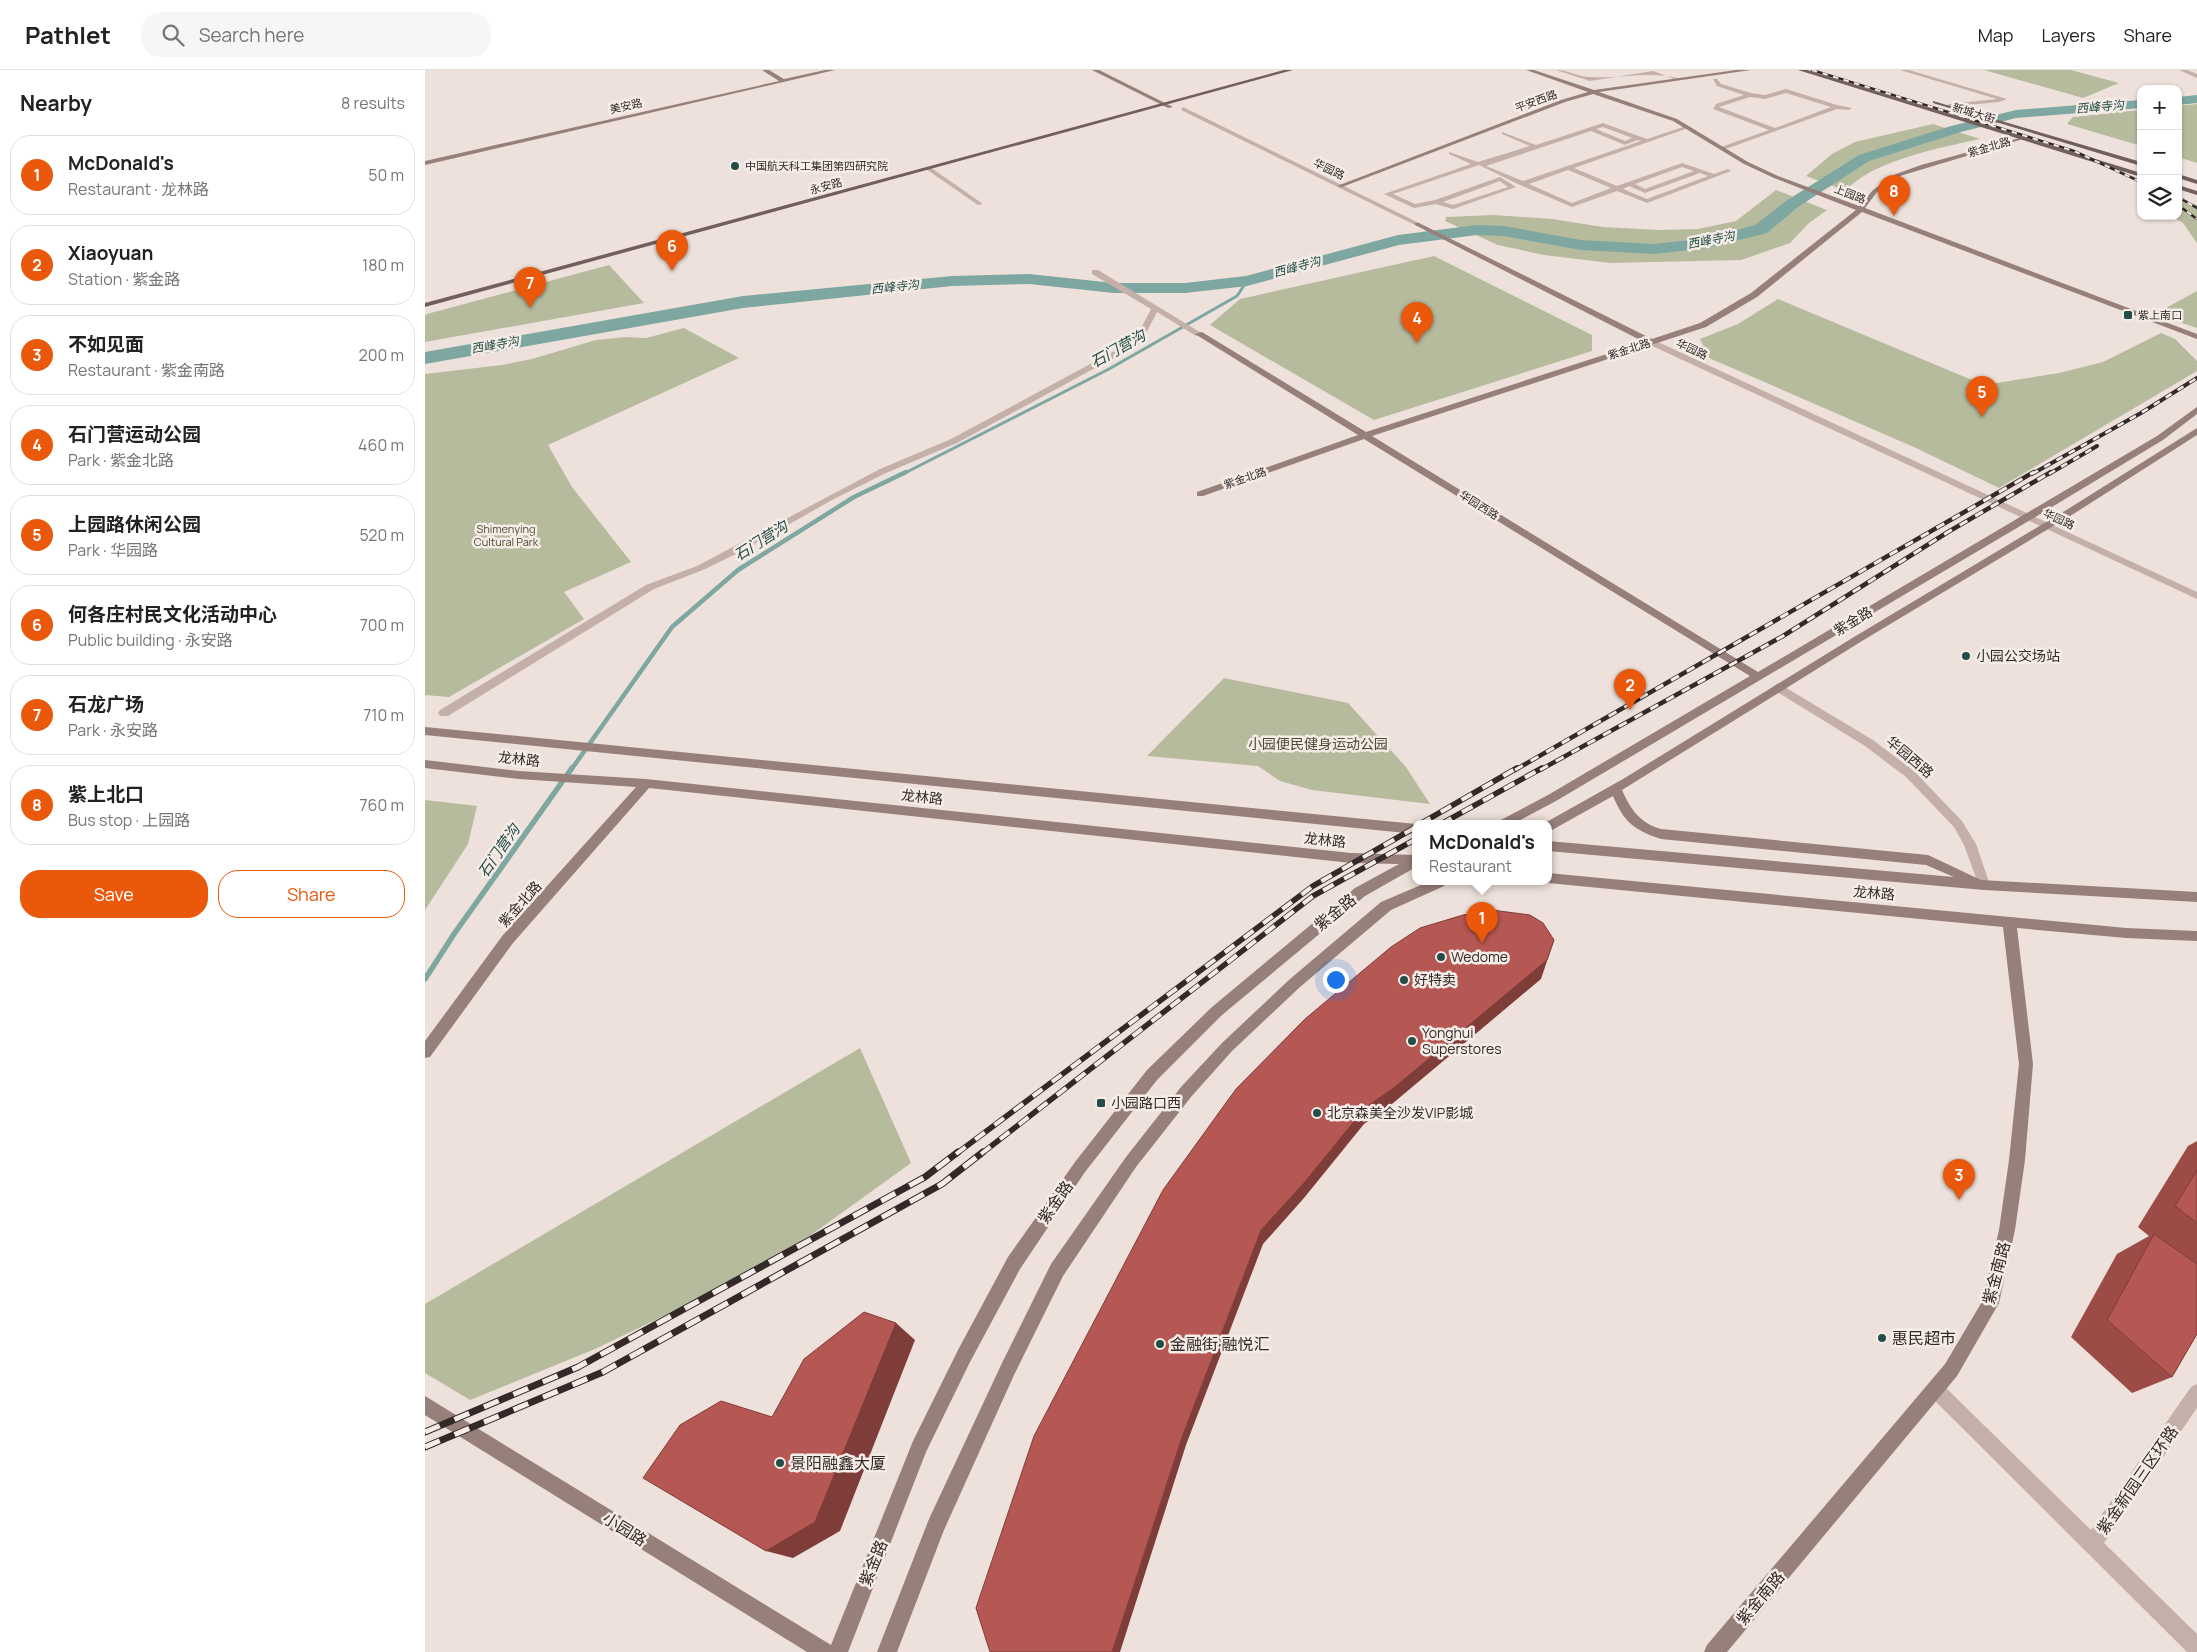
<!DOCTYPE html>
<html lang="en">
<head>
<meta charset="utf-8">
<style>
	body { margin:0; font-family:Manrope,"Noto Sans SC",sans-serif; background:#f6f6f6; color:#222 }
	.controls { position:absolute; right:15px; top:15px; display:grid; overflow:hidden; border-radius:10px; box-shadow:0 1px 4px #0004 }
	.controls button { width:45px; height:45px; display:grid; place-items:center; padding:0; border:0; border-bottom:1px solid #e0e0e0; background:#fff; color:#222; font:25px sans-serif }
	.you { position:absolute; left:910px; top:909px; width:18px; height:18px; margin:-12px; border:4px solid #fff; border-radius:50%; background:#1a73e8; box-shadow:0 0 0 8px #1a73e833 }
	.badge { display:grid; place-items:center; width:32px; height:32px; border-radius:50%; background:#ea580c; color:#fff; font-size:16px; font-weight:700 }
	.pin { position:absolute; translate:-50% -41px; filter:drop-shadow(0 1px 2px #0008) }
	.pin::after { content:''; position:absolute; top:26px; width:18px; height:15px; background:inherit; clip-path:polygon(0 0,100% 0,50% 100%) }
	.popup { position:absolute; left:987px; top:750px; width:140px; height:65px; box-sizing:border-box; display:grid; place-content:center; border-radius:10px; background:#fff; filter:drop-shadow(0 1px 4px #0005); font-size:16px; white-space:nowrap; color:#767676 }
	.popup b { font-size:19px; color:#222 }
	.popup::after { content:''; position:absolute; left:50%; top:100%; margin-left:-10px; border:10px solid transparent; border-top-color:#fff }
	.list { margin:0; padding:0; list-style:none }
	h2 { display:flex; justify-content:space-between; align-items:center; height:65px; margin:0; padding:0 20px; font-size:21px }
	h2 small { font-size:16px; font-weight:400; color:#767676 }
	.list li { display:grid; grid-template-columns:32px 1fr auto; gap:15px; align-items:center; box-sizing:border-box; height:80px; margin:0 10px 10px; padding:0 10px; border:1px solid #e0e0e0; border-radius:20px }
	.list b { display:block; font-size:19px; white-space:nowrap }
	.list p { margin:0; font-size:16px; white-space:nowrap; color:#767676 }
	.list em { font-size:16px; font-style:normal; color:#767676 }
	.actions { display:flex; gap:10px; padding:15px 20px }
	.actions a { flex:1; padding:11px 0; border:1px solid #ea580c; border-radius:20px; text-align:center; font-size:18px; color:#ea580c }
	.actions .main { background:#ea580c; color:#fff }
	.icon { flex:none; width:28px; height:28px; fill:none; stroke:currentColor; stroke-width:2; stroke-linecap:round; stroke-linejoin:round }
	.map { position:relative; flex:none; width:1772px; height:1582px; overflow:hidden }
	header { display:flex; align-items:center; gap:30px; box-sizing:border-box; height:70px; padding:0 25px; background:#fff; border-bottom:1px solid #e0e0e0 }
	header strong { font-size:24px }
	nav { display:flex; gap:28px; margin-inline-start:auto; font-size:18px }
	.search { width:350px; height:45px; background:#f6f6f6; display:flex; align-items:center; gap:12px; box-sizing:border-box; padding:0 18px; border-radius:20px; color:#767676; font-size:19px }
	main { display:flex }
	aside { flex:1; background:#fff }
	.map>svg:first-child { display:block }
	.green { fill:#b6bb9d }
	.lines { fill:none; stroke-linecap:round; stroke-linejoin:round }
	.stream-far2 { stroke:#7ea7a1; stroke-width:3 }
	.stream-far1 { stroke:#7ea7a1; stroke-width:4.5 }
	.stream { stroke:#7ea7a1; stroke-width:5.5 }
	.river { fill:#7ea7a1; fill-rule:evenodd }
	.street { fill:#c4b0a9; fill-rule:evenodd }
	.secondary { fill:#977f7a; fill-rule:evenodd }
	.primary { fill:#725e5b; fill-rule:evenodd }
	.rail-far4-casing { stroke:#322928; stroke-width:2.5 }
	.rail-far3-casing { stroke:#322928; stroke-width:4 }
	.rail-far2-casing { stroke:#322928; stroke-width:4.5 }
	.rail-far1-casing { stroke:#322928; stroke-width:5.5 }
	.rail-casing { stroke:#322928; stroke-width:7 }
	.rail-far4 { stroke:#f6ece7; stroke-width:2; stroke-dasharray:5.5; stroke-linecap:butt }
	.rail-far3 { stroke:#f6ece7; stroke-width:2.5; stroke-dasharray:7; stroke-linecap:butt }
	.rail-far2 { stroke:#f6ece7; stroke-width:3; stroke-dasharray:9; stroke-linecap:butt }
	.rail-far1 { stroke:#f6ece7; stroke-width:4; stroke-dasharray:12; stroke-linecap:butt }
	.rail { stroke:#f6ece7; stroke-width:5; stroke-dasharray:16; stroke-linecap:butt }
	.wall { fill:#9c4b47 }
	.shaded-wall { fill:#7f3d39 }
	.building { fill:#b55752; stroke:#7f3d39 }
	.poi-dot { fill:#234e48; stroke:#f6ece7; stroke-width:2 }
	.labels { text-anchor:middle; stroke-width:5; stroke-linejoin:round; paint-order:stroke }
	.far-street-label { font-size:11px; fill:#322928; stroke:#f6ece7 }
	.far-poi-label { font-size:11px; fill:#322928; stroke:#f6ece7; text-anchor:start }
	.far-park-label { font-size:11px; fill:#484d2f; stroke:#f6ece7 }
	.far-water-label { font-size:12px; font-style:italic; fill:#234e48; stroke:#f6ece7 }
	.street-label { font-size:14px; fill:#322928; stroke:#f6ece7 }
	.poi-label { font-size:14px; fill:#322928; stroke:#f6ece7; text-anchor:start }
	.park-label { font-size:14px; fill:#484d2f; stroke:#f6ece7 }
	.water-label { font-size:15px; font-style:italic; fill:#234e48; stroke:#f6ece7 }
	.near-street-label { font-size:16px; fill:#322928; stroke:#f6ece7 }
	.near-poi-label { font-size:16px; fill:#322928; stroke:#f6ece7; text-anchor:start }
</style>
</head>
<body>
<header>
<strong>Pathlet</strong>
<div class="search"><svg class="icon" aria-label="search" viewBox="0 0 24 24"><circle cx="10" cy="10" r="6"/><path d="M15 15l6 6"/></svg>Search here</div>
<nav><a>Map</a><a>Layers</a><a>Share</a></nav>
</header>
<main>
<aside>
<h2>Nearby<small>8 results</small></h2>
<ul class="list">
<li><span class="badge">1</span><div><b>McDonald's</b><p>Restaurant · 龙林路</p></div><em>50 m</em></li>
<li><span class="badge">2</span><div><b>Xiaoyuan</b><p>Station · 紫金路</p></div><em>180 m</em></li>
<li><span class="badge">3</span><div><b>不如见面</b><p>Restaurant · 紫金南路</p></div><em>200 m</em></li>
<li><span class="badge">4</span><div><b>石门营运动公园</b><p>Park · 紫金北路</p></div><em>460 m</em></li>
<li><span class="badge">5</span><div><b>上园路休闲公园</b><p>Park · 华园路</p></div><em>520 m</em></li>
<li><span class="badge">6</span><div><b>何各庄村民文化活动中心</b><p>Public building · 永安路</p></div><em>700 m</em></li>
<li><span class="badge">7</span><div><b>石龙广场</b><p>Park · 永安路</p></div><em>710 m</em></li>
<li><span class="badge">8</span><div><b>紫上北口</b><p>Bus stop · 上园路</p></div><em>760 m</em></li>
</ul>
<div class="actions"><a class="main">Save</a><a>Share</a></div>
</aside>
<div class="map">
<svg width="1772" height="1582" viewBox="0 0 1772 1582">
	<rect width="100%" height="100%" fill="#eee1db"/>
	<g class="green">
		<polygon points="1559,0 1646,0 1694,13 1658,28"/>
		<polygon points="1772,34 1772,93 1753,87 1753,36"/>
		<polygon points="1716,40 1716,76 1642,54 1648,47"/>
		<path d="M 1508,54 L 1555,69 C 1518,77 1445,91 1421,121 L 1381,106 L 1407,84 L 1430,72 Z"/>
		<polygon points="1351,120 1402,140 1384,153 1365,173 1316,190 1185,193 1119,185 1073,175 1020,151 1021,147 1068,145 1127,149 1178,157 1234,160 1273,159 1311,151"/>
		<polygon points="1753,129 1772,135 1772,173 1758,153 1746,146 1753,146"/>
		<polygon points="1009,186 1167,265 1167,281 949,350 785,255 815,229"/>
		<polygon points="184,195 219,233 0,272 0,245 2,244"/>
		<polygon points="1772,221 1772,258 1730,244"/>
		<polygon points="1353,229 1559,315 1634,303 1678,292 1736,263 1750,269 1772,291 1772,301 1574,418 1491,378 1284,288 1275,269 1313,254"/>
		<polygon points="259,258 314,288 123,375 147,417 206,492 139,522 159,549 24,627 0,625 0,304 77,295 107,289 171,270 200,267 221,268"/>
		<polygon points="799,608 923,633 981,697 1005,734 887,720 855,711 833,696 722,686"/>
		<polygon points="0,730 52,736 43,774 0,840"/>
		<polygon points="435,978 486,1093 343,1196 170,1279 45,1330 0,1303 0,1234"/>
	</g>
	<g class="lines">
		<polyline class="stream-far2" points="478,404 684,299 812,226 822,211"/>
		<polyline class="stream-far1" points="146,700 247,557 313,500 429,427 481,402"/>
		<polyline class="stream" points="0,909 29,864 147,698"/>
		<g class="river">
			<polygon points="1772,25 1772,33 1753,35 1753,27"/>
			<polygon points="1716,30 1716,38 1591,48 1536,62 1444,91 1373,137 1342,163 1282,178 1229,184 1156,180 1079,166 1052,165 974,175 822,216 760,223 689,223 604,214 527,216 318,238 0,294 0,282 318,226 527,206 604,204 689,213 760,213 821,206 973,165 1052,155 1079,156 1156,170 1229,174 1282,168 1330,155 1361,131 1434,85 1526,56 1591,40"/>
		</g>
		<g class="street">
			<path d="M 1131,0 C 1143,0 1154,7 1165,7 C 1197,9 1224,0 1257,9 L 1252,10 L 1228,1 L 1165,11 Z"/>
			<polygon points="1475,0 1484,0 1582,29 1574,32 1522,37 1524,34 1572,29"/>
			<polygon points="1754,0 1762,0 1772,4 1772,8"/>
			<path d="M 1288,9 L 1292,9 L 1296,14 L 1326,23 L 1340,25 L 1361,19 L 1412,35 L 1427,38 L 1424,40 L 1412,39 L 1298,80 L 1296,77 L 1344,60 L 1288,39 L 1291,34 L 1319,25 L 1292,16 ZM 1361,23 L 1406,37 L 1350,58 L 1294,37 L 1325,27 L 1340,29 Z"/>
			<polygon points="758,37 994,153 995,154 990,155 756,40"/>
			<path d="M 1178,53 L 1222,69 L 1261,56 L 1266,57 L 1149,98 L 1192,116 L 1257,93 L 1289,104 L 1303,99 L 1306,101 L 1222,133 L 1192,121 L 1147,137 L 1095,115 L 1054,95 L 968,124 L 990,134 L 1010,130 L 1075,107 L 1091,117 L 1028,139 L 1011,134 L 989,138 L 959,124 L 1046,94 L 1024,84 L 1024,82 L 1053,92 L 1105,76 L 1077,64 L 1077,62 L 1111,75 ZM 1178,57 L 1207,68 L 1200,71 L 1171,59 ZM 1166,61 L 1200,75 L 1212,70 L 1216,71 L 1098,111 L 1061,96 ZM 1257,97 L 1269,101 L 1220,119 L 1210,114 ZM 1143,100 L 1186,118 L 1147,133 L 1104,114 ZM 1275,103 L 1283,106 L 1222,129 L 1198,119 L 1204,116 L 1220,123 ZM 1075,111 L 1083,117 L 1028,135 L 1018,132 Z"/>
			<polygon points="501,97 505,97 558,134 553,135 501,99"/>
			<polygon points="667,200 673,200 778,264 771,266 732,242 716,273 532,373 461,403 407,430 315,482 278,500 229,519 23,646 15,646 13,643 15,640 221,515 272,496 455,399 526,369 710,270 726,239 667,204"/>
			<polygon points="1223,270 1229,270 1772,522 1772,529 1223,274"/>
			<polygon points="1353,613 1448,670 1489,701 1537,751 1551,774 1565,815 1563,819 1555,819 1539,775 1529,757 1481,707 1440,676 1349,620 1348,617"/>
			<polygon points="1510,1310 1516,1313 1666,1460 1766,1317 1772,1314 1772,1338 1679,1473 1772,1564 1772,1582 1762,1582 1504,1325 1501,1319 1504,1313"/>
		</g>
		<g class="secondary">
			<polygon points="337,0 344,0 359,9 400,0 410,0 0,95 0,91 354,11"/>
			<polygon points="667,0 674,0 748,37 743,38"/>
			<polygon points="1101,0 1109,0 1169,20 1311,0 1326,0 1174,22 1252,49 1323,92 1353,106 1434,136 1448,120 1471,104 1496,95 1598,67 1598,69 1475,106 1452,122 1440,138 1772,264 1772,269 1437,142 1332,227 1281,257 947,366 1333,602 1732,366 1772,337 1772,344 1738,370 1607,449 1131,731 1088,754 1072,754 1074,751 1123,725 1325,606 939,369 778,426 772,426 772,422 933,365 770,264 777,262 941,362 1219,272 990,155 990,153 994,153 1227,269 1275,253 1326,223 1431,140 1349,108 1319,94 1248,51 1168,24 1140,32 917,117 912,116 1136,30 1163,22"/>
			<path d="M 1772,358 L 1772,365 L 1650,443 L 1437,571 L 1197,720 C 1206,740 1215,753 1236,759 L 1503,785 L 1556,810 L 1772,822 L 1772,832 L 1559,820 L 1123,781 L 1123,771 L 1529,807 L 1501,795 L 1236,769 C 1209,760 1199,752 1188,726 L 1127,760 L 1123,762 L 1123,754 L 1118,754 L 1198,709 L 1429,567 L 1643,439 Z"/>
			<polygon points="0,657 991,754 991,764 0,665"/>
			<polygon points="0,690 94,701 221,709 926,783 990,785 991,797 940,826 797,945 732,1010 660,1102 595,1199 545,1292 501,1382 423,1582 382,1582 0,1345 0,1326 406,1575 488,1371 533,1280 583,1187 650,1092 722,1000 787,937 930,818 974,794 926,793 224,718 88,873 5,987 0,988 0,971 78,865 211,717 94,709 0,698"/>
			<polygon points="1123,803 1701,858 1772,861 1772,871 1701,868 1592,858 1608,994 1600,1090 1590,1160 1574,1233 1532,1306 1302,1582 1279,1582 1282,1575 1520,1294 1558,1230 1574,1160 1584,1090 1594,994 1578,857 1123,813 1119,812 1123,812"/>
			<polygon points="1003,812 1021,812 1019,816 966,840 875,917 807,981 766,1027 711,1097 638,1206 589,1305 519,1460 472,1582 452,1582 504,1449 577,1293 626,1194 701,1087 756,1017 797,973 865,909 956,832"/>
		</g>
		<g class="primary">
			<polygon points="859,0 868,0 0,237 0,233"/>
			<polygon points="1373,0 1382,0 1716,103 1716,107"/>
			<polygon points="1508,31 1716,92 1716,96 1508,33"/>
			<polygon points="1753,104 1772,110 1772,114 1753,108"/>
			<polygon points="1753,115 1772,121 1772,125 1753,119"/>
		</g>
		<defs>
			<g id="rail-far4">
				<polyline points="1387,0 1649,81 1716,112"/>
				<polyline points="1753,127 1772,138"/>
				<polyline points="1753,135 1772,149"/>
			</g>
			<g id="rail-far3">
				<polyline points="1607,404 1716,343 1772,308"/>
				<polyline points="1624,404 1672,376"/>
			</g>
			<g id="rail-far2">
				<polyline points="1090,700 1609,402"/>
				<polyline points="1115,700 1358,566 1523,462 1626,402"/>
			</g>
			<g id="rail-far1">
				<polyline points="995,754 1092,698"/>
				<polyline points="1016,754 1117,698"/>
				<polyline points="531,1084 888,816 991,757"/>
				<polyline points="556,1084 888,826 991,769"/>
			</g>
			<g id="rail">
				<polyline points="0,1362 153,1297 500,1107 533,1082"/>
				<polyline points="0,1377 178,1302 517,1114 558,1082"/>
			</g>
		</defs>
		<use href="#rail-far4" class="rail-far4-casing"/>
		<use href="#rail-far3" class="rail-far3-casing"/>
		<use href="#rail-far2" class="rail-far2-casing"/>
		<use href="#rail-far1" class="rail-far1-casing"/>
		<use href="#rail" class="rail-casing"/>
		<use href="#rail-far4" class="rail-far4"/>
		<use href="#rail-far3" class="rail-far3"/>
		<use href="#rail-far2" class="rail-far2"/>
		<use href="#rail-far1" class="rail-far1"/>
		<use href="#rail" class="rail"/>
	</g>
	<polygon class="wall" points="1772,1071 1772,1264 1747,1307 1707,1323 1646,1267 1692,1184 1724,1166 1713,1157 1763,1076"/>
	<g class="shaded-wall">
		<polygon points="1129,870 1116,909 967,1034 939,1054 879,1128 838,1174 761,1375 695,1582 687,1582 757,1367 836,1160 940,1038"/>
		<polygon points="471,1253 490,1270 415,1461 368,1488 341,1481"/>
	</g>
	<g class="building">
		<polygon points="1067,840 1105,845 1118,853 1129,870 1122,890 970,1017 940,1038 879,1113 836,1160 757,1367 687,1582 565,1582 551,1538 609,1366 738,1120 811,1019 880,949 966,877 995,858 1038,845"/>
		<polygon points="1772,1100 1772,1153 1750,1136"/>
		<polygon points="1729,1164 1772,1194 1772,1264 1747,1307 1682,1250"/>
		<polygon points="439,1242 471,1253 390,1452 341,1481 218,1408 255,1355 296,1331 347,1347 379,1289"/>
	</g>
	<g class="poi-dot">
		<circle cx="310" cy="96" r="5"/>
		<rect x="1698" y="240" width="10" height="10" rx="2.5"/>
		<circle cx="1541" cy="586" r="5"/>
		<circle cx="1016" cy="887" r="5"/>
		<circle cx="979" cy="910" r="5"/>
		<circle cx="987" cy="971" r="5"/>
		<rect x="671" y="1028" width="10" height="10" rx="2.5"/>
		<circle cx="892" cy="1043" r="5"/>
		<circle cx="1457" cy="1268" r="5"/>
		<circle cx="735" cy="1274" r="5"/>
		<circle cx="355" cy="1393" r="5"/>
	</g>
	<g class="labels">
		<g class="far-street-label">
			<text transform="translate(1111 31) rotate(-20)" y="4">平安西路</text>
			<text transform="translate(201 36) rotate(-13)" y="4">美安路</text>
			<text transform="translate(1549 43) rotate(17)" y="4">新城大街</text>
			<text transform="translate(1564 77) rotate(-16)" y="4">紫金北路</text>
			<text transform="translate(904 99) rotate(26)" y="4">华园路</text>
			<text transform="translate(401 116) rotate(-15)" y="4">永安路</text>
			<text transform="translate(1425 124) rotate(21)" y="4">上园路</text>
			<text transform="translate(1204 279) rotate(-18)" y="4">紫金北路</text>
			<text transform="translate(1267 279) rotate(25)" y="4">华园路</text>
			<text transform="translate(820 408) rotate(-19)" y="4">紫金北路</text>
			<text transform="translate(1054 435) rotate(32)" y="4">华园西路</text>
			<text transform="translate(1634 449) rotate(25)" y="4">华园路</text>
		</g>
		<g class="far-poi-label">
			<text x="320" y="100">中国航天科工集团第四研究院</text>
			<text x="1713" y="249">紫上南口</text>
		</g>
		<g class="far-park-label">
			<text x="81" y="463">Shimenying<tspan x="81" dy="13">Cultural Park</tspan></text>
		</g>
		<g class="far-water-label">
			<text transform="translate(1675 37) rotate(-5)" y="4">西峰寺沟</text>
			<text transform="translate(1286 170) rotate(-11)" y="4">西峰寺沟</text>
			<text transform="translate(872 197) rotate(-15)" y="4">西峰寺沟</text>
			<text transform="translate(470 217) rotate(-6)" y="4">西峰寺沟</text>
			<text transform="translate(70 275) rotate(-10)" y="4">西峰寺沟</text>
		</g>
		<g class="street-label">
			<text transform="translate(1428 551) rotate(-31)" y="5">紫金路</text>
			<text transform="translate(1485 687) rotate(40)" y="5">华园西路</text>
			<text transform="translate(94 689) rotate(6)" y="5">龙林路</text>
			<text transform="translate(497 727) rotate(6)" y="5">龙林路</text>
			<text transform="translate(900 770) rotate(6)" y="5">龙林路</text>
			<text transform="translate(1449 823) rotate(5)" y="5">龙林路</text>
			<text transform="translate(95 834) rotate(-48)" y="5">紫金北路</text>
		</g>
		<g class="poi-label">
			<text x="1551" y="591">小园公交场站</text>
			<text x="1026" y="892">Wedome</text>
			<text x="989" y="915">好特卖</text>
			<text x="997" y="968">Yonghui<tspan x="997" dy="16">Superstores</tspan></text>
			<text x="686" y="1038">小园路口西</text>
			<text x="902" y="1048">北京森美全沙发VIP影城</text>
		</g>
		<g class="park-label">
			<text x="893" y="679">小园便民健身运动公园</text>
		</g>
		<g class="water-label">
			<text transform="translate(693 279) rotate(-29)" y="5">石门营沟</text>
			<text transform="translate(336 471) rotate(-32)" y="5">石门营沟</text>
			<text transform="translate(74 781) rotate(-55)" y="5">石门营沟</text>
		</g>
		<g class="near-street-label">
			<text transform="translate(910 842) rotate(-39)" y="6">紫金路</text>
			<text transform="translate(630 1132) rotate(-55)" y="6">紫金路</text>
			<text transform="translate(1571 1203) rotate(-75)" y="6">紫金南路</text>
			<text transform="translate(1712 1410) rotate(-55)" y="6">紫金新园三区环路</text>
			<text transform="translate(200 1459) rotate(32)" y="6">小园路</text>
			<text transform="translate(448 1493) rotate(-68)" y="6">紫金路</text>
			<text transform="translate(1335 1528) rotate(-50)" y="6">紫金南路</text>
		</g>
		<g class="near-poi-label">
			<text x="1467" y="1274">惠民超市</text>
			<text x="745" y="1280">金融街·融悦汇</text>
			<text x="365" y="1399">景阳融鑫大厦</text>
		</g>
	</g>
</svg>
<div class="controls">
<button>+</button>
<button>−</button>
<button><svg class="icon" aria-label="layers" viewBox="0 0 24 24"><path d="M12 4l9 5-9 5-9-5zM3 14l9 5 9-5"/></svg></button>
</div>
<div class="you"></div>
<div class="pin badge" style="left:1057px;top:873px">1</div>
<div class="popup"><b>McDonald's</b>Restaurant</div>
<div class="pin badge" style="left:1205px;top:640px">2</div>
<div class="pin badge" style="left:1534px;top:1130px">3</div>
<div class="pin badge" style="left:992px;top:273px">4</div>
<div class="pin badge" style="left:1557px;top:347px">5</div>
<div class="pin badge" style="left:247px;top:201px">6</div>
<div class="pin badge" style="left:105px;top:238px">7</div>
<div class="pin badge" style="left:1469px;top:146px">8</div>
</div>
</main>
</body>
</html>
